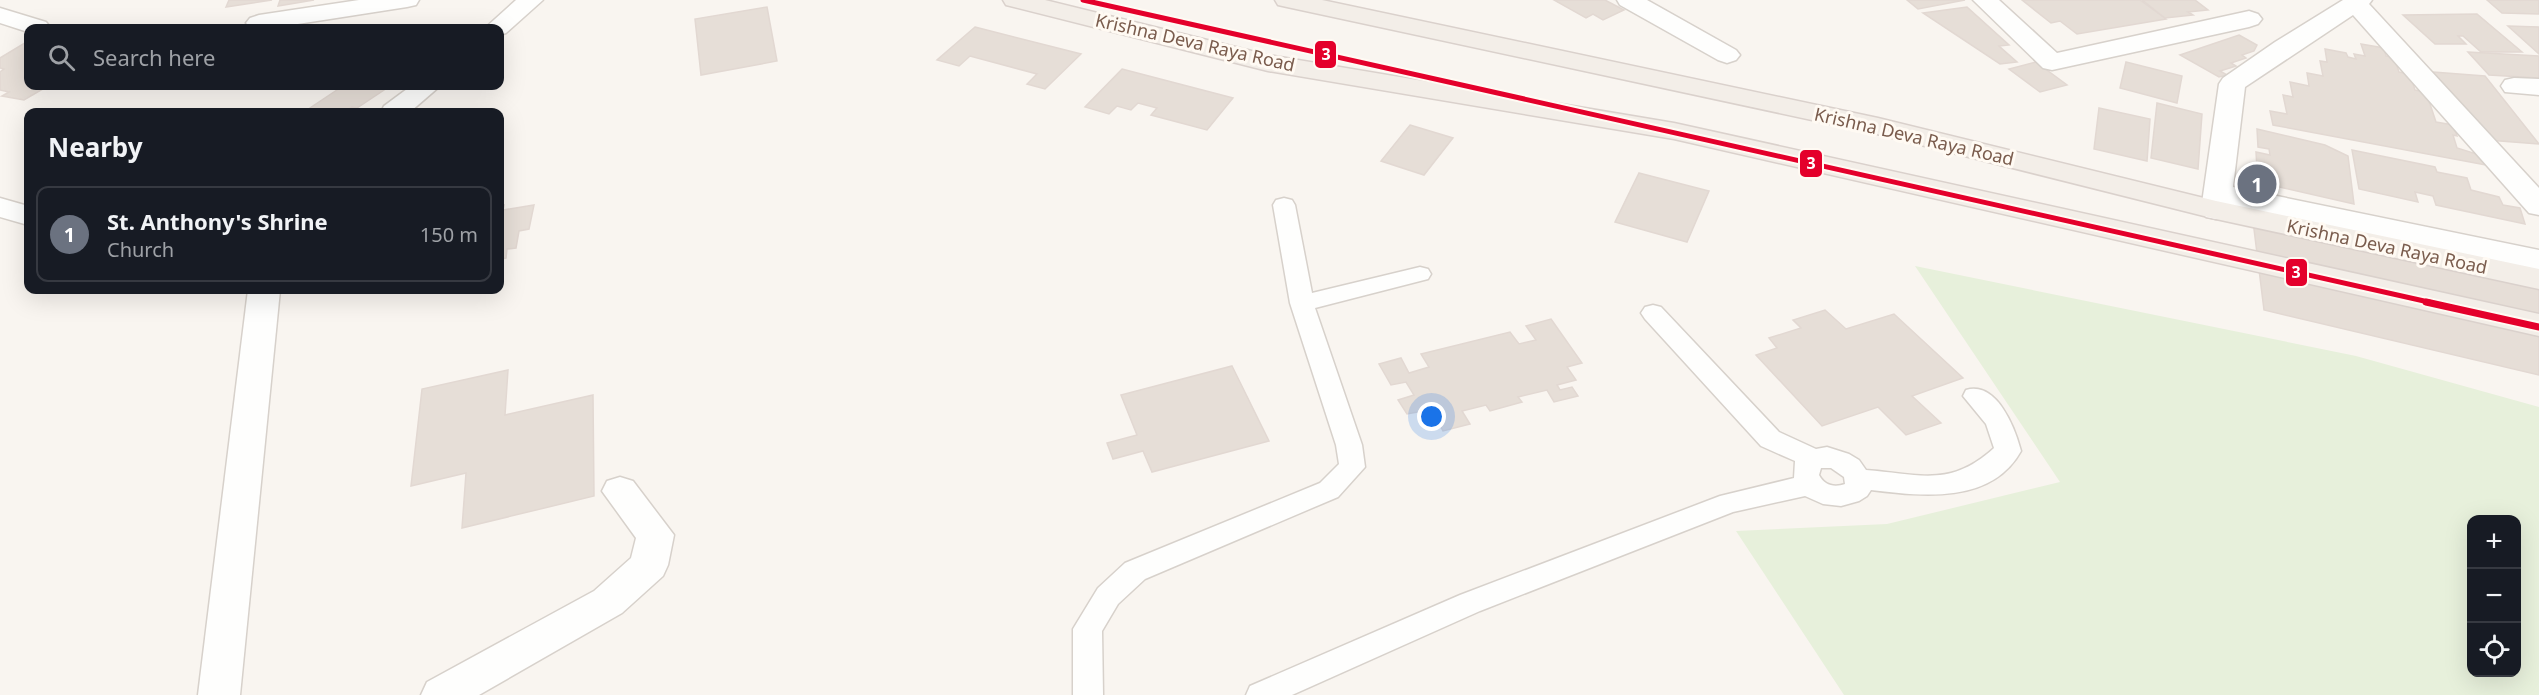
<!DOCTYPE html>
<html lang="en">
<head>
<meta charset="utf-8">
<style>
	body { margin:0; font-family:"Noto Sans",sans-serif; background:#20242c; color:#f1f3f6 }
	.controls { position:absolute; right:18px; bottom:18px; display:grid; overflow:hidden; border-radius:12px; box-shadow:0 6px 24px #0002 }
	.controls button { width:54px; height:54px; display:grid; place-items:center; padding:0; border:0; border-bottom:2px solid #363941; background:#171b24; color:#f1f3f6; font:30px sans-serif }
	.you { position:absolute; left:1432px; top:417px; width:21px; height:21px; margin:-15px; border:4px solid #fff; border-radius:50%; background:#1a73e8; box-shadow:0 0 0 9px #1a73e833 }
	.badge { display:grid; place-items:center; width:39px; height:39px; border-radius:50%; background:#a69286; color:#fff; font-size:20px; font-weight:700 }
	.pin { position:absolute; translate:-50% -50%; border:3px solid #fff; box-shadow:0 2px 6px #0006 }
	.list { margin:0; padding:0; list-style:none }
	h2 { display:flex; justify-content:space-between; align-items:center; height:78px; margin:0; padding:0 24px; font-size:26px }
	h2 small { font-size:20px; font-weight:400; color:#9ea1a6 }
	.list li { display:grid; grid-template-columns:39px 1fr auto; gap:18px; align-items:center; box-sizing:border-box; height:96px; margin:0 12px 12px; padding:0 12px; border:2px solid #363941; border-radius:12px }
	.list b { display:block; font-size:22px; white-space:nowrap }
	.list p { margin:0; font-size:20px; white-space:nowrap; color:#9ea1a6 }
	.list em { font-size:20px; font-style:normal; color:#9ea1a6 }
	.icon { flex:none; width:33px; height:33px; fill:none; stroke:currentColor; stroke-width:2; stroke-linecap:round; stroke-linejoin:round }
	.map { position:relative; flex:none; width:2539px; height:695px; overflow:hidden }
	.search { position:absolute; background:#171b24; box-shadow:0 6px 24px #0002; left:24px; top:24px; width:480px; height:66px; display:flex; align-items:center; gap:15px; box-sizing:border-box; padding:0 21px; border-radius:12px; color:#9ea1a6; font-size:22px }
	.panel { position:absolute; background:#171b24; box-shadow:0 6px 24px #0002; left:24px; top:108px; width:480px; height:186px; border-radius:12px }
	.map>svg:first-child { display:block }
	.green { fill:#e7f0db; fill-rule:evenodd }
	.building { fill:#e6ded7; stroke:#e2d8d2; stroke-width:1.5 }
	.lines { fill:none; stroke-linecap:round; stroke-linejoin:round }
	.lane-casing { stroke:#d7d1cb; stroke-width:3 }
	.street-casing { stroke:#d7d1cb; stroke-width:3 }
	.primary-casing { stroke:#dad1cc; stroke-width:3 }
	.lane { fill:#fefefd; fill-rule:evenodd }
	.street { fill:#fefefd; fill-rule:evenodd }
	.primary { fill:#f3eee8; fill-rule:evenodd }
	.metro-1-far1-casing { stroke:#fffaf3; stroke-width:9 }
	.metro-1-casing { stroke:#fffaf3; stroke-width:11 }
	.metro-1-far1 { stroke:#e4002b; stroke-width:5 }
	.metro-1 { stroke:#e4002b; stroke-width:7 }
	.labels { text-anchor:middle; stroke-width:6; stroke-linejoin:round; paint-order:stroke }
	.street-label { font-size:18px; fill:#7a5c4d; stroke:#fffaf3 }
	.line-badge { stroke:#fffaf3; stroke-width:2 }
	.badge-label { font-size:16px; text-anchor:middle; font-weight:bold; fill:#fff }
</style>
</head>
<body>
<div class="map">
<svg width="2539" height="695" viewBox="0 0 2539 695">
	<rect width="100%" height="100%" fill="#f9f5f0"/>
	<path class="green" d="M 1915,266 L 2356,356 L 2539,407 L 2539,695 L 1844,695 L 1736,531 L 1887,524 L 2060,482 ZM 2472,520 L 2516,520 L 2516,672 L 2472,672 Z"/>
	<g class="building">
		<polygon points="229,0 272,0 226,7"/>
		<polygon points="280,0 314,0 278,6"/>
		<polygon points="1554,0 1605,0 1624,10 1603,20 1593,14 1586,18"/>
		<polygon points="1907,0 1965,0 1918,9"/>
		<polygon points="2022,0 2140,0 2166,19 2077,34 2060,21 2051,23"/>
		<polygon points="2142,0 2195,0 2208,10 2188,12 2193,15 2165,18"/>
		<polygon points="2487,0 2539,0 2539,14 2502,13"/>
		<polygon points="767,7 777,61 701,75 695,19"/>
		<polygon points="1967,7 2009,45 1999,46 2017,62 2000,64 1923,13"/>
		<polygon points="2477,14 2522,52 2481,52 2463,36 2458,36 2466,44 2435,44 2403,15"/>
		<polygon points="2508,26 2539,27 2539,54"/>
		<polygon points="975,27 1081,54 1045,89 1027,84 1037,74 970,56 959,66 937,60"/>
		<polygon points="2239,35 2257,45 2254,51 2242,55 2246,58 2231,63 2236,66 2220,71 2227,75 2219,77 2180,55"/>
		<polygon points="28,41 28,86 48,86 24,100 2,96 9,92 0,90 0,72 4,69 0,68 0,58"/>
		<polygon points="2361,44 2384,48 2386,56 2394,57 2399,72 2410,74 2415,90 2426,92 2436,122 2453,125 2457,136 2453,135 2457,148 2483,156 2486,165 2273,125 2270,111 2287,114 2283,95 2293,97 2290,82 2309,86 2307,73 2323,76 2320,61 2327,62 2325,49 2346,53 2348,57 2356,59 2354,54 2365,56"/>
		<polygon points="2468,52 2539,56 2539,78 2489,75"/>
		<polygon points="2036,62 2067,85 2040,92 2009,69"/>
		<polygon points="2126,62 2182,76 2177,103 2120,88"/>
		<polygon points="1122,69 1233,98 1207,130 1151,115 1157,108 1138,103 1131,110 1117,106 1109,114 1085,107"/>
		<polygon points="2433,72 2485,76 2539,144 2487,140"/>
		<polygon points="343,86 390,86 357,108 352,107 344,112 304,112"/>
		<polygon points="2157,103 2202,114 2198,169 2151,158"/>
		<polygon points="2099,108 2150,119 2147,161 2094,149"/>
		<polygon points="1410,125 1453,138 1424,175 1381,161"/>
		<polygon points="2257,129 2325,145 2348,156 2354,204 2262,183 2262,171 2257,169 2256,152 2270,155 2269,149 2258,147"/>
		<polygon points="2352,150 2435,167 2437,172 2467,178 2471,190 2499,197 2503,205 2520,208 2525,224 2436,205 2433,196 2415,192 2418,202 2359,189"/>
		<polygon points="1639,173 1709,191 1687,242 1615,222"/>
		<polygon points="504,205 503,210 534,205 529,229 519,231 516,248 507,249 506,258 500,259 500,206"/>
		<polygon points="2253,221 2539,284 2539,375 2264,310"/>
		<polygon points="1825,310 1846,329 1894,314 1963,378 1912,396 1941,423 1906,435 1878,407 1822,426 1756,355 1777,348 1769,338 1801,328 1793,320"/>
		<polygon points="1551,319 1582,363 1567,367 1576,380 1557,385 1560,390 1572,387 1578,396 1554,402 1547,390 1518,397 1522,402 1490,411 1486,405 1462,411 1470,424 1443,431 1436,418 1428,420 1423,411 1407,414 1398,400 1414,395 1406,382 1391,385 1379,364 1401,358 1409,373 1429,367 1421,354 1510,332 1519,344 1536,340 1526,326"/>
		<polygon points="1232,366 1269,441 1152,472 1143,451 1113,459 1107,443 1137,435 1121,395"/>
		<polygon points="508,370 505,415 593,395 594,496 462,528 466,473 411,486 422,389"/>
	</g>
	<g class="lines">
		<defs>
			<g id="lane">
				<polygon points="1284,198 1292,200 1295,205 1312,293 1420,267 1428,269 1431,274 1428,279 1315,308 1362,445 1365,467 1338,497 1145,579 1118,604 1102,631 1103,695 1073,695 1073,629 1098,588 1125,563 1320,483 1339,464 1336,445 1290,303 1273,205 1276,200"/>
				<path d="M 1653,305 L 1661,307 L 1779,432 L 1816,449 L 1827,447 L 1849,454 L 1859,460 L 1866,470 C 1920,474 1950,488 1994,448 L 1986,424 L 1963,396 L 1966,390 C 1997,381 2015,428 2021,451 C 1991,505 1921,496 1871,490 L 1867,496 L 1859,501 L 1841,506 L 1823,504 L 1805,496 L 1733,512 L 1480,611 L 1292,695 L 1246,695 L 1250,686 L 1460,595 L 1720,496 L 1794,478 L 1795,461 L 1761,446 L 1645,319 L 1641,313 L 1645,307 ZM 1821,468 L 1831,468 L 1844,477 L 1845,484 C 1834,488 1824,485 1819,475 Z"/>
			</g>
			<g id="street">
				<polygon points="359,0 419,0 416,5 407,7 272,28 251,28 246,23 250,18 259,15"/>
				<polygon points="516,0 543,0 506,33 500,35 500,28 485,28"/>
				<polygon points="1617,0 1647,0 1736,50 1740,55 1736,60 1727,63 1718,60 1620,5"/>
				<polygon points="1973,0 1999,0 2057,53 2249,11 2258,14 2262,19 2258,24 2249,27 2052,70 2043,68"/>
				<polygon points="2343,0 2372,0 2369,4 2539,188 2539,215 2529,213 2353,15 2245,87 2233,187 2539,250 2539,270 2231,205 2226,217 2216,219 2206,217 2201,210 2219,84 2223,78 2275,42"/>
				<polygon points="0,8 46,22 50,27 28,28 28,32 0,23"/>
				<polygon points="2514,78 2539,79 2539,95 2505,92 2501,86 2505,80"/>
				<polygon points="411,86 440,86 410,112 381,112 384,106"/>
				<polygon points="0,198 28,206 28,225 0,217"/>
				<polygon points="248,290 280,290 240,695 198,695"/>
				<polygon points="620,477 633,481 674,535 668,565 663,576 622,613 479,695 421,695 427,682 594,591 631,558 636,538 602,491 607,481"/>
			</g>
			<g id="primary">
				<polygon points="1003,0 1045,0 1268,55 1674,123 2539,314 2539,336 1674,139 1268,71 1006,5"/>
				<polygon points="1275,0 1322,0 1878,118 2216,201 2539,269 2539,289 2216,219 1877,134 1287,7 1278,5"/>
			</g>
		</defs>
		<use href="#lane" class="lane-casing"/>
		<use href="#street" class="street-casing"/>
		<use href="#primary" class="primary-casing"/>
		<use href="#lane" class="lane"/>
		<use href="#street" class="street"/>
		<use href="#primary" class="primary"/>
		<defs>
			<polyline id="metro-1-far1" points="1083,0 2433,303"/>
			<polyline id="metro-1" points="2426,302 2539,327"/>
		</defs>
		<use href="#metro-1-far1" class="metro-1-far1-casing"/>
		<use href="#metro-1" class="metro-1-casing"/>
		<use href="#metro-1-far1" class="metro-1-far1"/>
		<use href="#metro-1" class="metro-1"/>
	</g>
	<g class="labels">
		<g class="street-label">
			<text transform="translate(1195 43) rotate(13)" y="6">Krishna Deva Raya Road</text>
			<text transform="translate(1914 137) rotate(13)" y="6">Krishna Deva Raya Road</text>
			<text transform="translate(2387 247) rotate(12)" y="6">Krishna Deva Raya Road</text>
		</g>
	</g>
	<g class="line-badge">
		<rect x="1314" y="40" width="23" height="29" rx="6" fill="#e4002b"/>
		<rect x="1799" y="149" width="24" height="29" rx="6" fill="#e4002b"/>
		<rect x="2285" y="258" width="23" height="29" rx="6" fill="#e4002b"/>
	</g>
	<g class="badge-label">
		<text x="1326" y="60">3</text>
		<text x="1811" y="169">3</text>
		<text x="2296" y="278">3</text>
	</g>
</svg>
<div class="controls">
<button>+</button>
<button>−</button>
<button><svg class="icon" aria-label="locate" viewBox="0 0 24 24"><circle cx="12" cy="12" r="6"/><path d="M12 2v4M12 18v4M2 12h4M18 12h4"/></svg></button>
</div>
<div class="you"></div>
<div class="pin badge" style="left:2257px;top:184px;background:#6b7280">1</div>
<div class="search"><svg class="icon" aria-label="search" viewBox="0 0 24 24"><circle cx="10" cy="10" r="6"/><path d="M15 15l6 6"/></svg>Search here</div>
<section class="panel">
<h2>Nearby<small></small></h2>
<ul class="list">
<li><span class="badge" style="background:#6b7280">1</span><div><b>St. Anthony's Shrine</b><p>Church</p></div><em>150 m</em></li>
</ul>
</section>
</div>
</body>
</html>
